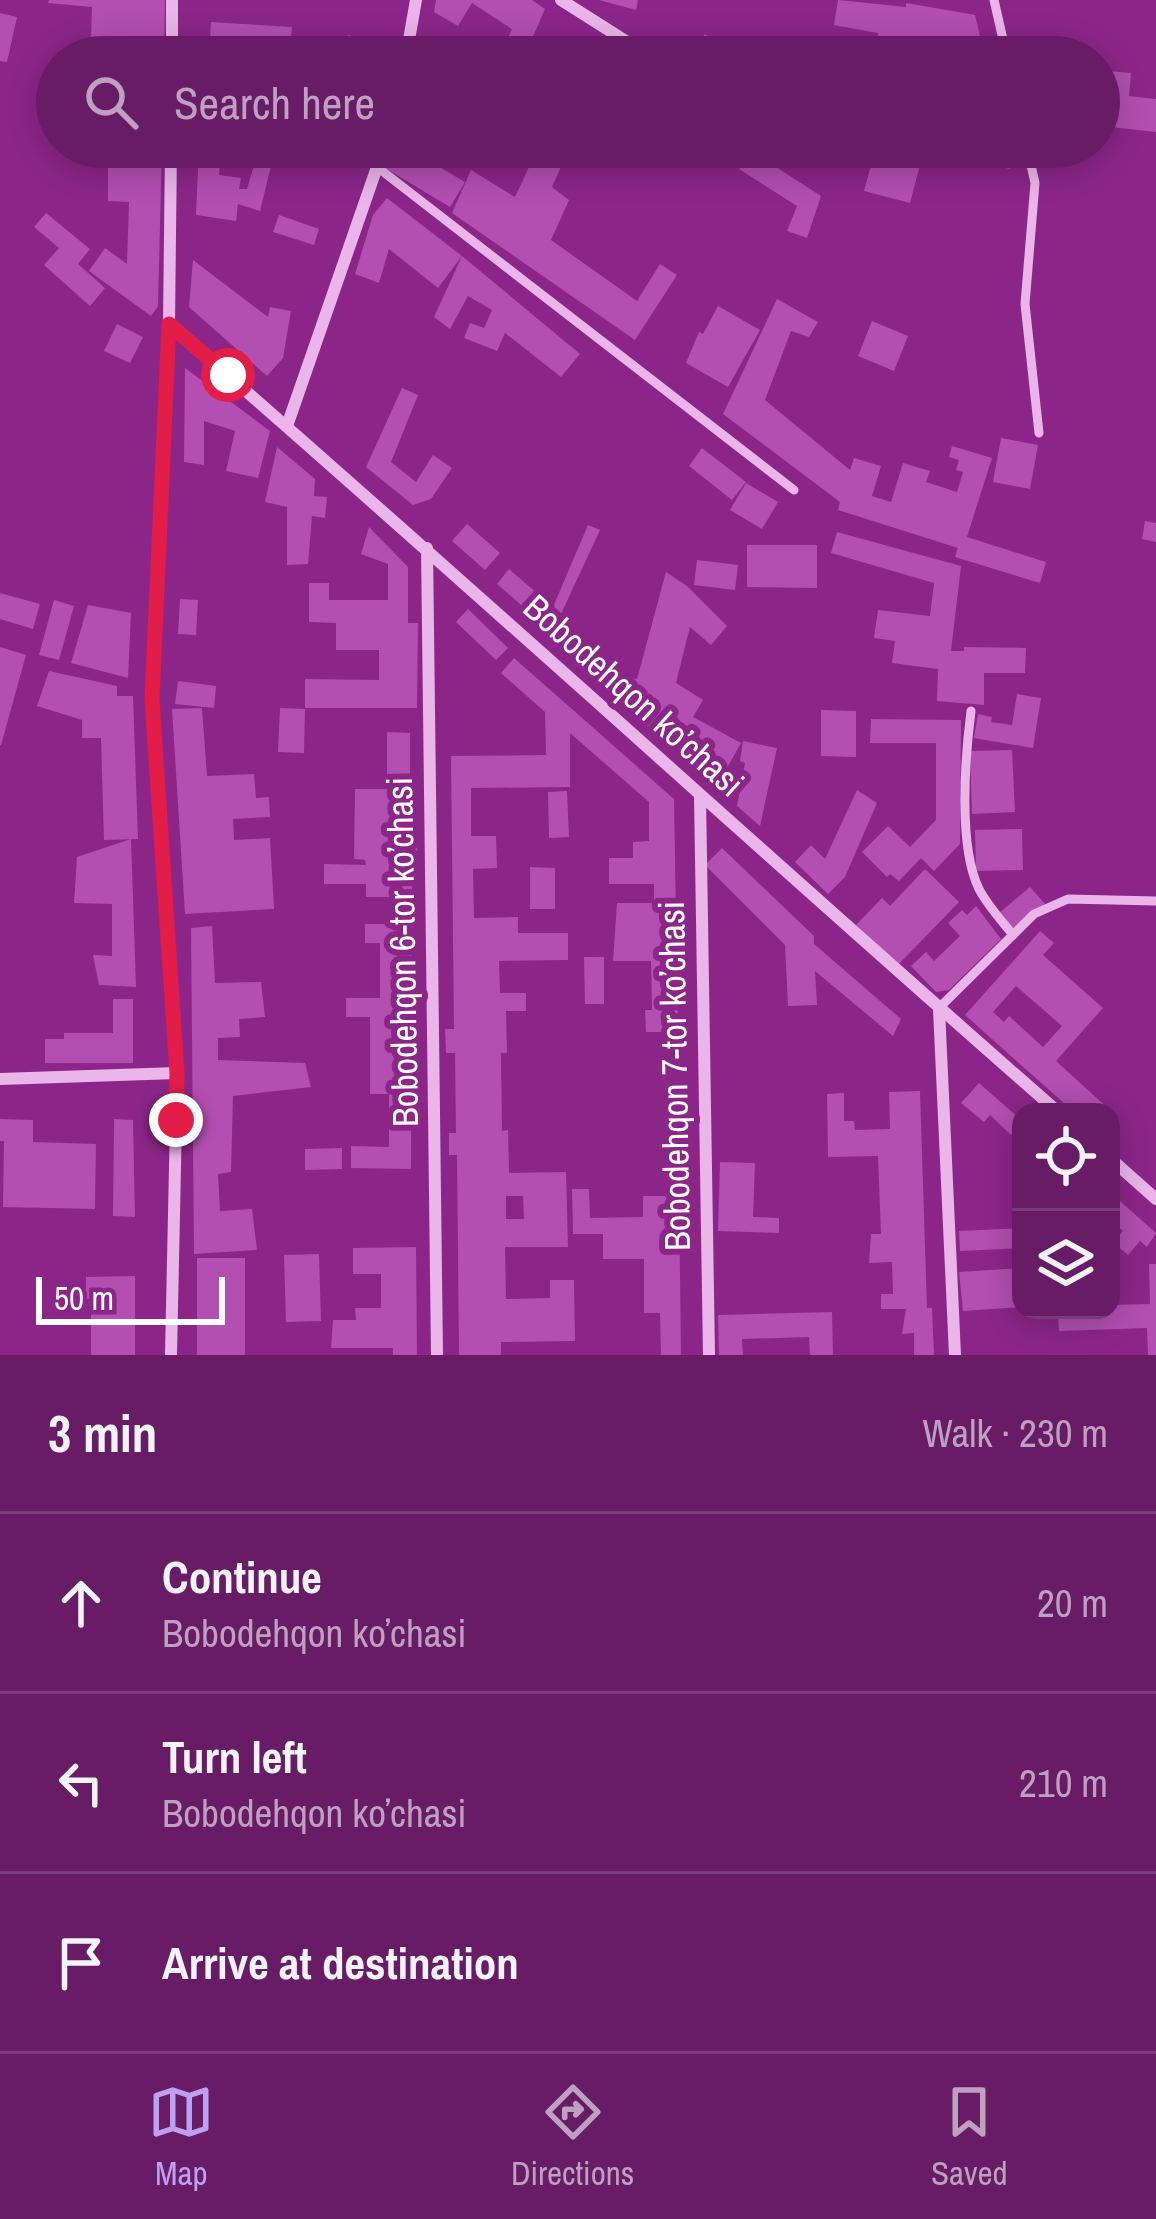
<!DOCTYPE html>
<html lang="en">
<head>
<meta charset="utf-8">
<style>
	body { margin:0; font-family:"Archivo Narrow",sans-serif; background:#70296f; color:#f1f3f6 }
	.controls { position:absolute; right:36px; bottom:36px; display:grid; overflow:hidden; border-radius:24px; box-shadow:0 6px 30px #0003 }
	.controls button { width:108px; height:108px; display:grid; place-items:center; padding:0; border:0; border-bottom:3px solid #7b3a7a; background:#681c66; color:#f1f3f6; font:60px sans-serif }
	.scale { position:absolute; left:36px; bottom:30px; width:189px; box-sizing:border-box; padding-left:12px; border:6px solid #fff; border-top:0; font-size:33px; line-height:42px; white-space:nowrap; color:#fff; -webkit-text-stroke:9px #8b2688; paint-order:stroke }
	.stop { position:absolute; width:36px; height:36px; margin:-27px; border:9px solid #e11d48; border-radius:50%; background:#fff }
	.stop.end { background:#e11d48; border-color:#fff; box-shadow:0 3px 12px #0008 }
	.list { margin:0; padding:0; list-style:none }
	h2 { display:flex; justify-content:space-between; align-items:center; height:156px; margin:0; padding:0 48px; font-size:51px }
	h2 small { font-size:39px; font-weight:400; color:#bda1bf }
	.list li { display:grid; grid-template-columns:78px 1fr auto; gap:36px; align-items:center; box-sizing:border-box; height:180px; padding:0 48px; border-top:3px solid #7b3a7a }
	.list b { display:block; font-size:45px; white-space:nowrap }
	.list p { margin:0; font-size:39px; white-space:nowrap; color:#bda1bf }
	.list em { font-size:39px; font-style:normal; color:#bda1bf }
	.icon { flex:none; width:66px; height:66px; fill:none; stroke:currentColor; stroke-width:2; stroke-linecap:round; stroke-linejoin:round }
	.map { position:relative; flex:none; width:1156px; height:1355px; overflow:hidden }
	.search { position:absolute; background:#681c66; box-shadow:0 6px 30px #0003; left:36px; right:36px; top:36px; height:132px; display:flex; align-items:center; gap:30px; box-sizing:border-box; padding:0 42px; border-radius:66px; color:#bda1bf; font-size:45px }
	.sheet { height:696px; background:#681c66 }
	nav { display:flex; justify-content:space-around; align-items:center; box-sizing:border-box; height:168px; border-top:3px solid #7b3a7a; background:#681c66; font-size:33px; color:#bda1bf }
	nav a { display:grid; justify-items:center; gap:6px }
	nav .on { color:#bca0f2 }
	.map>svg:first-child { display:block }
	.building { fill:#b24fb0; fill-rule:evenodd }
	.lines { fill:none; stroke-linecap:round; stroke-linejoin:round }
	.lane { stroke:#eab5e9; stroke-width:9 }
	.street { stroke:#eab5e9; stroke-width:12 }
	.route { stroke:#e11d48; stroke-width:15 }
	.labels { text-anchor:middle; stroke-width:12; stroke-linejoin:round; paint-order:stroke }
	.street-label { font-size:36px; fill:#fff; stroke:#8b2688 }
</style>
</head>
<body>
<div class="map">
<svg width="1156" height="1355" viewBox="0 0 1156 1355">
	<rect width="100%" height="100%" fill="#8b2688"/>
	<g class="building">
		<polygon points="49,0 165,0 164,57 122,57 123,47 114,47 114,39 91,38 92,7 48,3"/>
		<polygon points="436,0 532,0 545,9 524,57 499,57 512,29 472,3 458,26 434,12"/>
		<polygon points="599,0 638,0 636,10"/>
		<polygon points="838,0 906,7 906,3 975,15 984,52 900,39 899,57 876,57 878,33 834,25"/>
		<polygon points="0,13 17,17 7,62 0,61"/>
		<polygon points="211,22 292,27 290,55 224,52 224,57 209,57"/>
		<polygon points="705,34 738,57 689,57"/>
		<polygon points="348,35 405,51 404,57 376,57 345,49"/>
		<polygon points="1108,71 1131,73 1129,96 1156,99 1156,132 1102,126"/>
		<polygon points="128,147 162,147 158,306 151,316 89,271 105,248 127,264 129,202 108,201 108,162 128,162"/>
		<polygon points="199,147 221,147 219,175 241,178 239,189 247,189 258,152 269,152 273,158 260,211 238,204 236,221 196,215"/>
		<polygon points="299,147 350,147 345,163"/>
		<polygon points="398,147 417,147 414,152 465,182 450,207 385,168"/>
		<polygon points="532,147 570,147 552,187 569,200 551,240 637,301 660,264 677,275 635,340 452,213 471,170 515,197 537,150"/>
		<polygon points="690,147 738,147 726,168"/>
		<polygon points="876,147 922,157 910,203 864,191"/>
		<polygon points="931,147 1006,147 1010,169 930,152"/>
		<polygon points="751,151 821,196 807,238 787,231 797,206 739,169"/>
		<polygon points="387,198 462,256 438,288 389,249 379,283 355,274 373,215"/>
		<polygon points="46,213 90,249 78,264 105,288 90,306 44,265 59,248 34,227"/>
		<polygon points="279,215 319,229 314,245 273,232"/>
		<polygon points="462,256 580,354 561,377 505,333 497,351 464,338 470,323 484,328 492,310 468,296 450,329 434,317"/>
		<polygon points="193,260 268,317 270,307 291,311 283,358 267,376 189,307"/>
		<polygon points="777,299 818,322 809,337 791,331 765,400 850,470 854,458 881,466 872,496 891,502 903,463 930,471 926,482 957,492 963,472 956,470 959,460 949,457 952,446 992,458 967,537 1046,562 1040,583 955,557 958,548 838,510 840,502 723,414"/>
		<polygon points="718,306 760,330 728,387 686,363 699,332 703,334"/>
		<polygon points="872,321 908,336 894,371 858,356"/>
		<polygon points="117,324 143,337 130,363 104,351"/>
		<polygon points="185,368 270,431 258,478 226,471 235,431 204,421 204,465 184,462"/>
		<polygon points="402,388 418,395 391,462 416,482 433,455 452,468 431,499 413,505 366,467"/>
		<polygon points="1001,438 1038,445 1030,489 993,482"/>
		<polygon points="277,447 315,479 314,496 327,497 325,518 312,516 308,564 287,565 287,507 265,502"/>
		<polygon points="702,448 746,482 732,500 689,466"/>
		<polygon points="746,483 778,502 762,529 730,510"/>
		<polygon points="1145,521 1156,523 1156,542 1142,539"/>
		<polygon points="467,524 500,553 485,570 452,541"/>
		<polygon points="588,525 600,530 554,629 544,625 497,584 509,569 553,607"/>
		<polygon points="369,527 408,567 408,623 418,623 417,708 305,708 305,679 379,680 379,650 336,650 336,623 309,622 309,583 329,583 329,600 388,600 388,564 361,554"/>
		<polygon points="837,532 961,566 951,651 964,651 964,647 1026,648 1025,673 984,673 984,705 937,701 938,669 892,663 895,641 874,638 878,610 930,616 934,583 831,553"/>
		<polygon points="747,545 817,545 817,588 747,587"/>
		<polygon points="697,560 738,565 735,590 694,585"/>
		<polygon points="666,572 687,586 727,626 711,645 690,627 676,683 703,700 693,717 741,743 723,775 658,738 616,694 620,676 637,679"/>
		<polygon points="0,593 40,604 33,629 0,619"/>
		<polygon points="180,599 198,600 196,635 178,634"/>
		<polygon points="54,600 74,606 59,660 39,655"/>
		<polygon points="88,605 131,613 128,678 71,663"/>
		<polygon points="468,609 508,648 496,660 456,622"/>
		<polygon points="0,647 26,655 1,745 0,745"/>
		<path d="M 514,658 L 674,799 L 678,1032 L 646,1032 L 645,1010 L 652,1010 L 651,961 L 613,961 L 617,903 L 654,903 L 654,884 L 609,884 L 609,858 L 633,858 L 633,842 L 649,841 L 649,802 L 570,733 L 570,787 L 471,788 L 471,836 L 496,836 L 497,868 L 473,869 L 474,918 L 518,917 L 518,933 L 568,933 L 568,960 L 499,961 L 500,993 L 526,993 L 526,1011 L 506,1011 L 507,1053 L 501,1053 L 502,1131 L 508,1130 L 509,1173 L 566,1172 L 568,1247 L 505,1247 L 506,1299 L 550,1298 L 550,1280 L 574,1280 L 575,1341 L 501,1342 L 501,1355 L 459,1355 L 457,1155 L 449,1155 L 449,1133 L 456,1133 L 455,1053 L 446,1053 L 445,1029 L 454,1029 L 451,756 L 546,755 L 545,712 L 501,673 ZM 506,1196 L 523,1196 L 524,1219 L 506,1219 Z"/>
		<polygon points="49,671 117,686 117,696 133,696 138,839 104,840 101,738 82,738 82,720 37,706"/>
		<polygon points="178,681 216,686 214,708 175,704"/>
		<polygon points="1017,694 1041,698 1033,748 974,738 978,714 992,717 991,722 1012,725"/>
		<polygon points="202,708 207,776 254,774 256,798 269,797 270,817 233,819 234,840 270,838 274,909 185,914 172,709"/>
		<polygon points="280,708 305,709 304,753 278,752"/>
		<polygon points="821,710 856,711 856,757 821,756"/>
		<polygon points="871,719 961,720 960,844 934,871 921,858 899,881 890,874 887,877 862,852 888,826 910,847 936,820 936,743 870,743"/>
		<polygon points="387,732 410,733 410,789 418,789 417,860 412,860 411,1169 351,1168 351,1146 389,1147 389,1094 370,1094 370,1017 346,1017 346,998 380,998 380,943 365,943 365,924 391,924 391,897 366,897 366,884 324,884 324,864 366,865 365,860 354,859 355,789 387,789"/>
		<polygon points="743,741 777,748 760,826 737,806 745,763 740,761"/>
		<polygon points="1012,750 1015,812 972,814 970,751"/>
		<polygon points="857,790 877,803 845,877 828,894 795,862 811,845 825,859"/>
		<polygon points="567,791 569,837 549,838 548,792"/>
		<polygon points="1022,829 1023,870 976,871 975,830"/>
		<polygon points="131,839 136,987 99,985 93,955 112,956 112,904 74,903 77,857"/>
		<polygon points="722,848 814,936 814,944 901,1019 893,1036 815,971 817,1005 788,1006 785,945 705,865"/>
		<polygon points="530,867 555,868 555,909 530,909"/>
		<polygon points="925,869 959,902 898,965 856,925 882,898 890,906"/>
		<polygon points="1030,887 1045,904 1014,930 999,913"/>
		<polygon points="976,906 1001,939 949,990 936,992 911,966 926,952 934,961 960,936 948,923 962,910 967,915"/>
		<polygon points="212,926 215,983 261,982 265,1017 239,1019 240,1037 218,1038 218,1060 305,1063 311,1087 233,1096 231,1172 218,1174 220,1211 252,1209 257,1250 194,1254 191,928"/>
		<path d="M 1040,931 L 1054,943 L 1043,955 L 1103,1008 L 1056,1061 L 1112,1112 L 1074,1112 L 965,1015 ZM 1016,986 L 1062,1026 L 1043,1047 L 1009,1016 L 1004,1022 L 993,1012 Z"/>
		<polygon points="584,957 604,957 604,1004 585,1004"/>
		<polygon points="113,999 133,999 133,1063 45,1063 45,1039 64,1039 64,1033 113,1033"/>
		<polygon points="979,1083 1021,1120 1011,1135 990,1115 984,1122 961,1103"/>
		<polygon points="920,1091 927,1308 932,1308 934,1355 914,1355 914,1333 902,1334 906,1309 881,1309 881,1294 893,1294 892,1262 869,1263 871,1234 881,1234 878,1156 828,1157 827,1094 844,1093 844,1121 854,1121 855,1130 890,1129 889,1092"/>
		<polygon points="0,1119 33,1120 33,1142 96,1144 95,1209 3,1207 4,1141 0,1141"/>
		<polygon points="114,1119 133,1120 135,1217 113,1216"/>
		<polygon points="342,1148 342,1169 305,1170 305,1149"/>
		<polygon points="720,1162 755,1163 753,1217 779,1218 779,1233 718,1231"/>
		<polygon points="572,1189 589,1189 590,1218 643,1217 643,1196 679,1196 681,1355 661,1355 660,1313 644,1313 644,1259 603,1259 603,1234 573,1234"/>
		<polygon points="1111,1193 1156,1233 1147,1247 1140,1241 1128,1255 1113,1242 1123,1231 1111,1220"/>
		<polygon points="1021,1228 1021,1248 960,1251 959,1231"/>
		<polygon points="416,1247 417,1355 393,1355 393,1348 331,1348 333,1320 356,1320 355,1308 381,1308 381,1274 353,1274 353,1248"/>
		<polygon points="319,1254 321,1321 286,1322 284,1255"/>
		<rect x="197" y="1258" width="48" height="97"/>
		<polygon points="1149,1264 1156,1264 1156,1355 1148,1355 1147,1328 1059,1331 1058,1310 1111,1310 1111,1305 1150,1304"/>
		<polygon points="1021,1268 1021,1307 963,1311 959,1272"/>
		<polygon points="135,1276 135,1355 91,1355 91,1299 86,1299 86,1277"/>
		<polygon points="832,1312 833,1355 810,1355 809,1337 742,1339 743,1355 719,1355 718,1315"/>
	</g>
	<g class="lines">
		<g class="lane">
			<polyline points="994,0 1007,57"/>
			<polyline points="1027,147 1035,183 1025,304 1039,433"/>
			<polyline points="377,167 794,490"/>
			<path d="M 971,711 C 965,758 958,846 979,889 C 988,906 1001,920 1013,935"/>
			<polyline points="939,1008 1034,914 1068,899 1156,901"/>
		</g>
		<g class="street">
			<polyline points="561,0 651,57"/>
			<polyline points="172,57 172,0"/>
			<polyline points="406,57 416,0"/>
			<polyline points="171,147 169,324 152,699 177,1073 171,1355"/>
			<path d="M 169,324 C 468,583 760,851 1058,1112"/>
			<polyline points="287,426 384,147"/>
			<polyline points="427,548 437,1355"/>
			<polyline points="700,796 709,1355"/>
			<polyline points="939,1009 955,1355"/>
			<polyline points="0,1079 177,1073"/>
			<polyline points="1111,1159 1156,1199"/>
		</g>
	</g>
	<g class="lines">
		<polyline class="route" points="176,1120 177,1073 152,699 169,324 228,375"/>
	</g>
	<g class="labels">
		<g class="street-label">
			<text transform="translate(634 695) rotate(42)" y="13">Bobodehqon koʼchasi</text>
			<text transform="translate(402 952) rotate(-91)" y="13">Bobodehqon 6-tor koʼchasi</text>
			<text transform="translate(674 1076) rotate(-91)" y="13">Bobodehqon 7-tor koʼchasi</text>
		</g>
	</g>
</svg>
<div class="controls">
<button><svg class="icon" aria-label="locate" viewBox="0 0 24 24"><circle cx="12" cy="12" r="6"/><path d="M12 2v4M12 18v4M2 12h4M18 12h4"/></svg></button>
<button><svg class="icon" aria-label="layers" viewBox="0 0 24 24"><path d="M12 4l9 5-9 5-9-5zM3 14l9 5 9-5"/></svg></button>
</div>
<div class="scale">50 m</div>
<div class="stop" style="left:228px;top:375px"></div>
<div class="stop end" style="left:176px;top:1120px"></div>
<div class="search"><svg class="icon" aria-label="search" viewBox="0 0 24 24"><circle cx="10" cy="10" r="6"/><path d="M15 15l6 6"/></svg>Search here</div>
</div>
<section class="sheet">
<h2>3 min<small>Walk · 230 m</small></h2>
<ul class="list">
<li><svg class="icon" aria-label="ahead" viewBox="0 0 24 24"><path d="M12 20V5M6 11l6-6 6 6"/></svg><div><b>Continue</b><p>Bobodehqon koʼchasi</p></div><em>20 m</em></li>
<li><svg class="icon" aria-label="left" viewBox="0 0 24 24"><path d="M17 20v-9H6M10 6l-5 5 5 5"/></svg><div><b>Turn left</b><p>Bobodehqon koʼchasi</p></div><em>210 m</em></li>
<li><svg class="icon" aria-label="arrive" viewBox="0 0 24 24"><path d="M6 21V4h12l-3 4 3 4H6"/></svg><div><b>Arrive at destination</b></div></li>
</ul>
</section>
<nav>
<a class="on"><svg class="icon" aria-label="map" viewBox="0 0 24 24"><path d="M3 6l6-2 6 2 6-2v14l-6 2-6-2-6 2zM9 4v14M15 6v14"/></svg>Map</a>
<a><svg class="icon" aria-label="directions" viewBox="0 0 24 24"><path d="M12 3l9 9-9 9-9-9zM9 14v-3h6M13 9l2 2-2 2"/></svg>Directions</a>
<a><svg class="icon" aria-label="saved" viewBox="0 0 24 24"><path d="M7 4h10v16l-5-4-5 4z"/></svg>Saved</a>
</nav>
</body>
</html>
